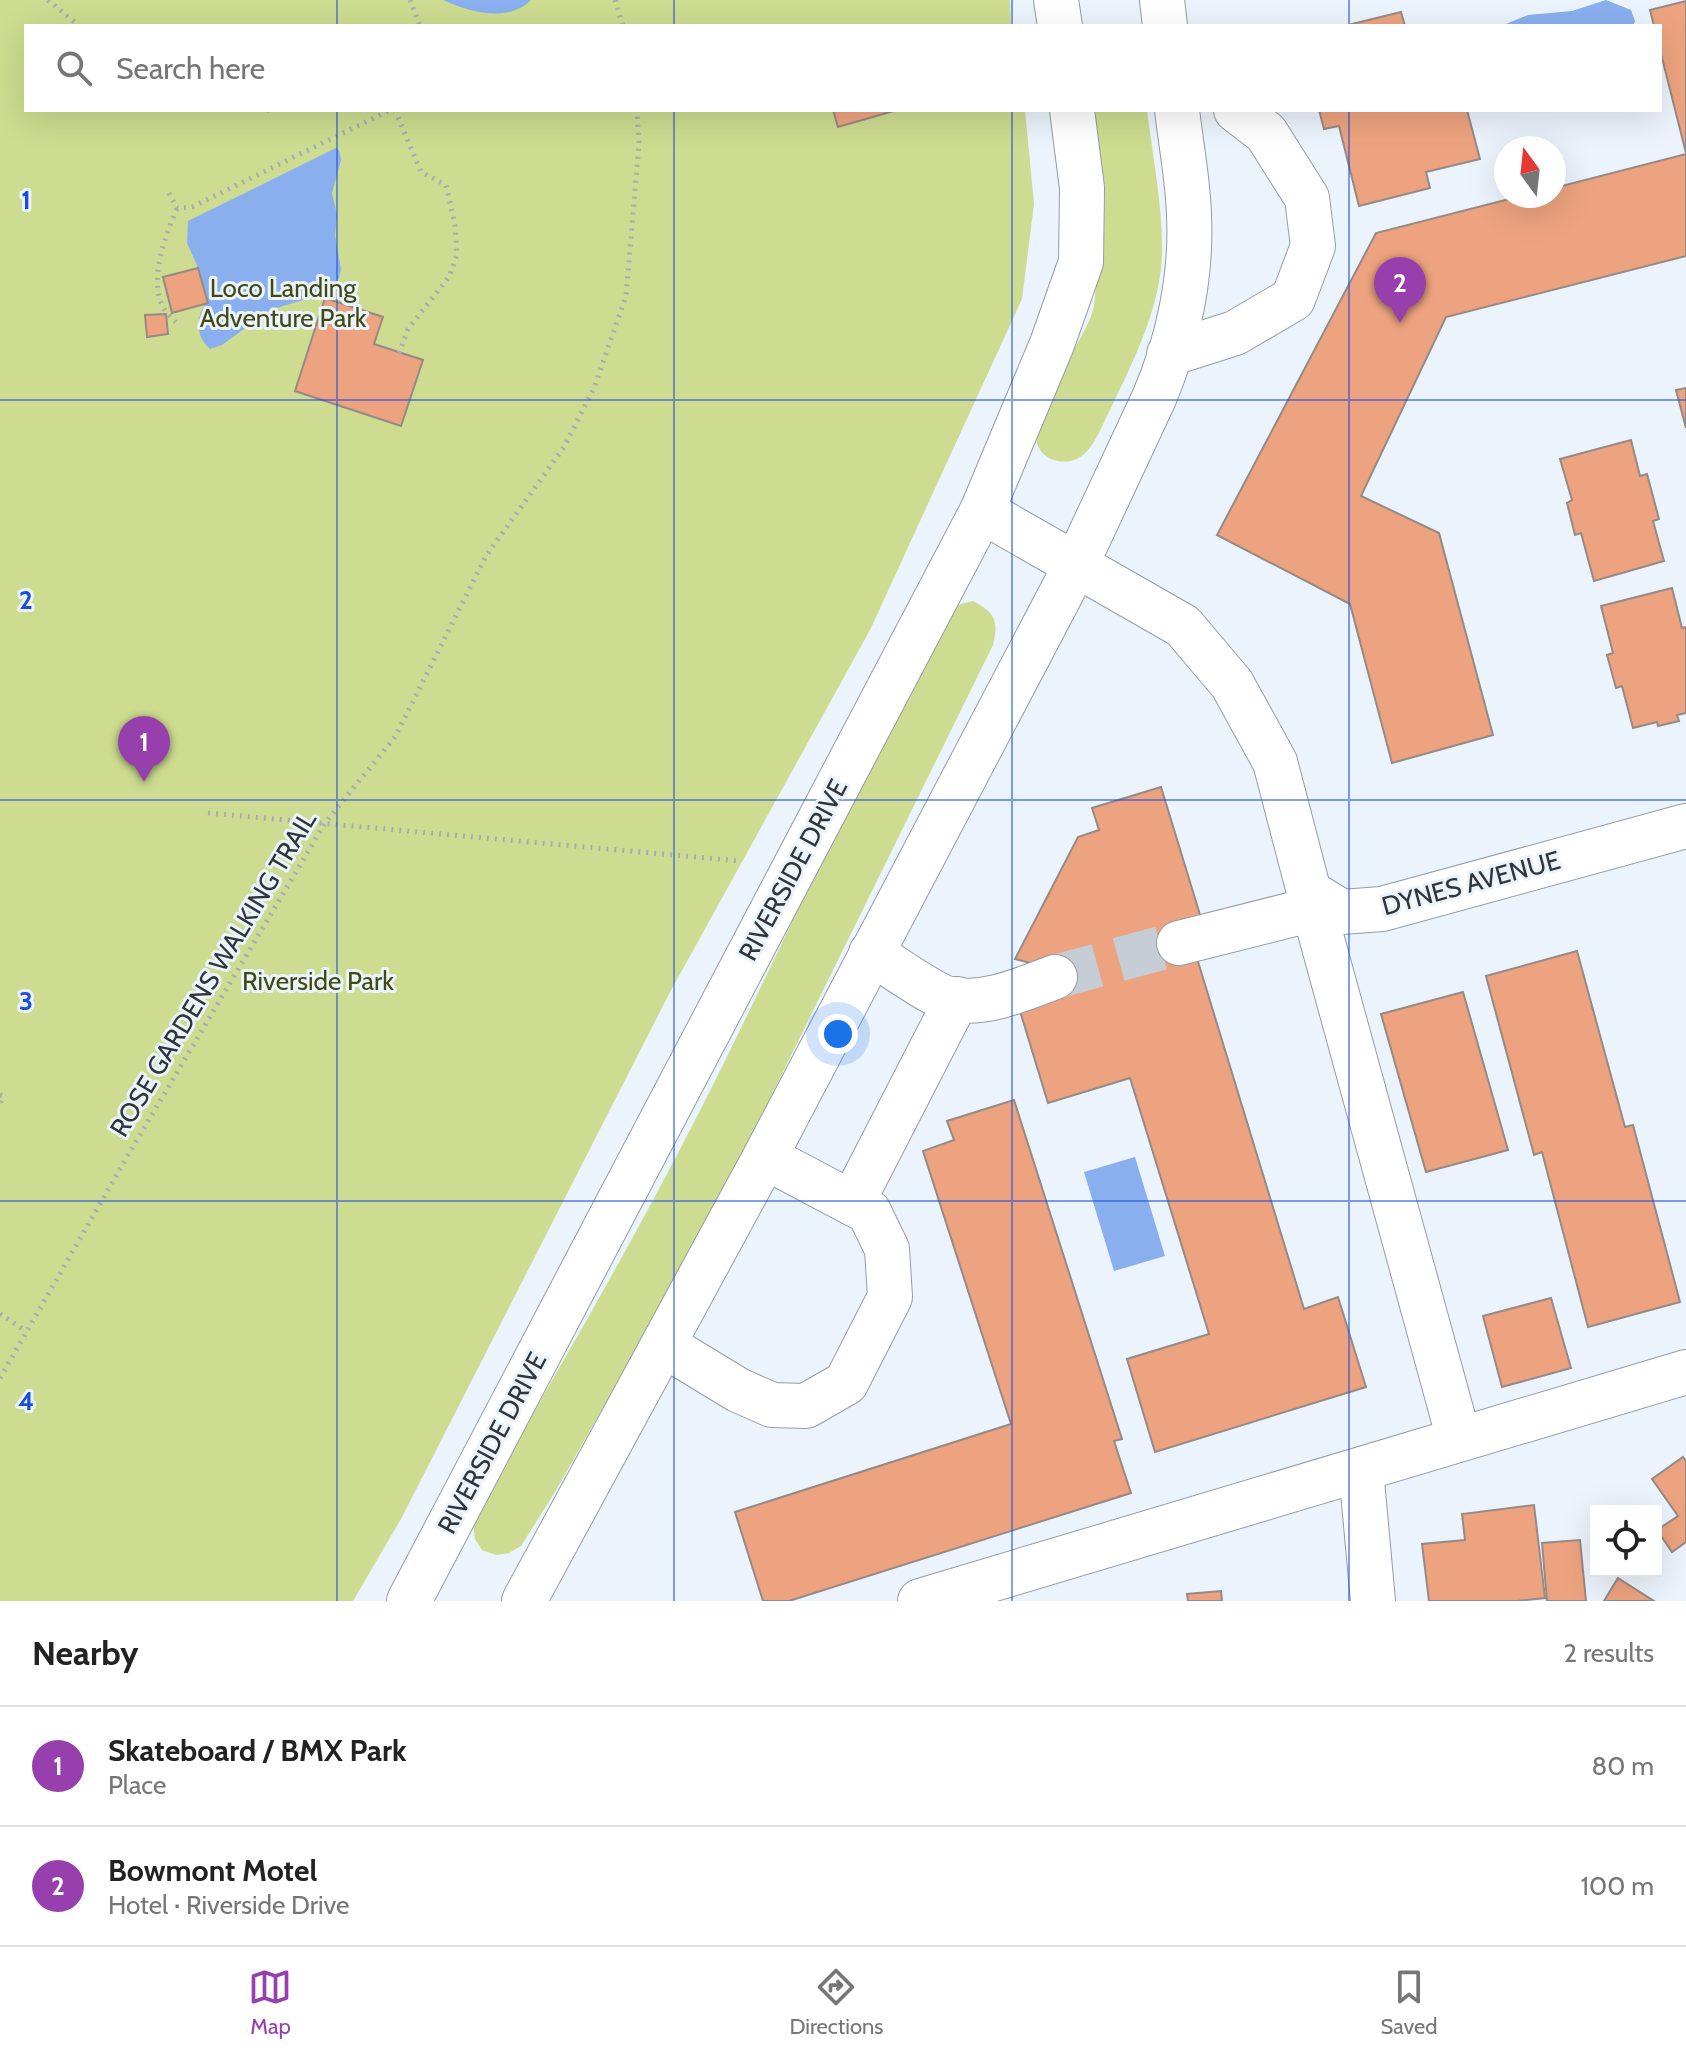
<!DOCTYPE html>
<html lang="en">
<head>
<meta charset="utf-8">
<style>
	body { margin:0; font-family:Cabin,sans-serif; background:#f6f6f6; color:#222 }
	.controls { position:absolute; right:24px; bottom:24px; display:grid; overflow:hidden; border-radius:0px; box-shadow:0 8px 32px #0002 }
	.controls button { width:72px; height:72px; display:grid; place-items:center; padding:0; border:0; border-bottom:2px solid #e0e0e0; background:#fff; color:#222; font:40px sans-serif }
	.compass { position:absolute; left:1494px; top:136px; width:72px; height:72px; border-radius:50%; background:#fff; box-shadow:0 8px 32px #0002; rotate:345deg }
	.you { position:absolute; left:838px; top:1034px; width:28px; height:28px; margin:-20px; border:6px solid #fff; border-radius:50%; background:#1a73e8; box-shadow:0 0 0 12px #1a73e833 }
	.badge { display:grid; place-items:center; width:52px; height:52px; border-radius:50%; background:#9740ad; color:#fff; font-size:26px; font-weight:700 }
	.pin { position:absolute; translate:-50% -66px; filter:drop-shadow(0 2px 4px #0008) }
	.pin::after { content:''; position:absolute; top:42px; width:28px; height:24px; background:inherit; clip-path:polygon(0 0,100% 0,50% 100%) }
	.list { margin:0; padding:0; list-style:none }
	h2 { display:flex; justify-content:space-between; align-items:center; height:104px; margin:0; padding:0 32px; font-size:34px }
	h2 small { font-size:26px; font-weight:400; color:#767676 }
	.list li { display:grid; grid-template-columns:52px 1fr auto; gap:24px; align-items:center; box-sizing:border-box; height:120px; padding:0 32px; border-top:2px solid #e0e0e0 }
	.list b { display:block; font-size:30px; white-space:nowrap }
	.list p { margin:0; font-size:26px; white-space:nowrap; color:#767676 }
	.list em { font-size:26px; font-style:normal; color:#767676 }
	.icon { flex:none; width:44px; height:44px; fill:none; stroke:currentColor; stroke-width:2; stroke-linecap:round; stroke-linejoin:round }
	.map { position:relative; flex:none; width:1686px; height:1601px; overflow:hidden }
	.search { position:absolute; background:#fff; box-shadow:0 8px 32px #0002; left:24px; right:24px; top:24px; height:88px; display:flex; align-items:center; gap:20px; box-sizing:border-box; padding:0 28px; border-radius:0px; color:#767676; font-size:30px }
	.sheet { height:344px; background:#fff }
	nav { display:flex; justify-content:space-around; align-items:center; box-sizing:border-box; height:112px; border-top:2px solid #e0e0e0; background:#fff; font-size:22px; color:#767676 }
	nav a { display:grid; justify-items:center; gap:4px }
	nav .on { color:#9740ad }
	.map>svg:first-child { display:block }
	.green { fill:#cddc90 }
	.water { fill:#89afef }
	.building { fill:#eda37f; stroke:#958a85; stroke-width:2 }
	.lines { fill:none; stroke-linecap:round; stroke-linejoin:round }
	.minor-tunnel { stroke:#c6cdd5; stroke-width:44; stroke-dasharray:44 22; stroke-linecap:butt }
	.minor-casing { stroke:#949ca4; stroke-width:46 }
	.path { stroke:#a5acb2; stroke-width:5; stroke-dasharray:2 6; stroke-linecap:butt }
	.minor { stroke:#fff; stroke-width:44 }
	.grid { fill:none; stroke:#1d4ed8; stroke-width:2; stroke-opacity:0.55 }
	.labels { text-anchor:middle; stroke-width:6; stroke-linejoin:round; paint-order:stroke }
	.park-label { font-size:26px; fill:#424a11; stroke:#ebf3fc }
	.street-label { font-size:26px; fill:#323538; stroke:#ebf3fc }
	.grid-label { font-size:26px; text-anchor:middle; font-weight:bold; fill:#1d4ed8; stroke:#ebf3fc; stroke-width:6; stroke-linejoin:round; paint-order:stroke }
</style>
</head>
<body>
<div class="map">
<svg width="1686" height="1601" viewBox="0 0 1686 1601">
	<rect width="100%" height="100%" fill="#ebf3fc"/>
	<g class="green">
		<polygon points="0,0 1010,0 1011,26 26,26 26,110 1025,110 1034,204 1022,299 870,630 669,994 401,1519 353,1601 0,1601"/>
		<path d="M 1091,110 L 1147,110 C 1153,158 1163,207 1162,255 C 1160,309 1133,362 1110,410 C 1101,427 1092,456 1071,461 C 1059,463 1045,460 1039,448 C 1024,421 1081,345 1091,316 C 1095,307 1095,295 1096,286 C 1104,228 1095,168 1091,110 Z"/>
		<path d="M 973,601 C 995,613 999,620 993,645 L 715,1210 L 555,1492 L 521,1546 L 509,1553 L 496,1555 L 482,1550 L 475,1539 L 473,1522 L 484,1498 C 573,1345 662,1192 739,1032 C 809,889 874,744 953,606 Z"/>
	</g>
	<g class="water">
		<path d="M 443,0 L 531,0 C 508,23 469,12 443,0 Z"/>
		<polygon points="1606,0 1631,10 1635,21 1633,26 1501,26 1528,15 1572,11"/>
		<path d="M 336,148 L 339,150 L 341,160 L 332,193 L 337,214 L 335,236 L 341,269 L 339,278 L 329,289 L 316,296 L 270,310 L 222,345 L 210,349 C 195,335 196,319 206,302 L 200,272 L 187,243 L 188,221 Z"/>
		<polygon points="1135,1157 1165,1256 1114,1271 1084,1172"/>
	</g>
	<g class="building">
		<polygon points="1686,1 1686,153 1660,50 1660,26 1654,26 1650,10"/>
		<polygon points="1401,12 1405,26 1344,26"/>
		<polygon points="833,110 897,110 838,127"/>
		<polygon points="1319,110 1467,110 1480,159 1426,172 1430,188 1359,206 1339,126 1324,129"/>
		<polygon points="1686,154 1686,256 1446,317 1361,496 1439,533 1493,735 1392,763 1350,604 1217,535 1376,233 1521,196 1554,196 1554,188"/>
		<polygon points="198,268 208,303 172,313 163,277"/>
		<polygon points="325,298 383,317 374,344 423,360 401,426 295,391"/>
		<polygon points="166,314 168,334 147,337 145,315"/>
		<polygon points="1686,388 1686,428 1676,390"/>
		<polygon points="1631,440 1640,476 1647,474 1659,519 1653,521 1664,561 1594,581 1581,533 1575,535 1567,503 1572,500 1560,459"/>
		<polygon points="1672,588 1682,628 1686,627 1686,713 1677,715 1679,721 1658,726 1657,722 1633,728 1622,686 1616,688 1607,655 1613,653 1601,606"/>
		<polygon points="1161,787 1201,918 1196,955 1304,1309 1338,1297 1366,1387 1155,1452 1127,1359 1209,1334 1130,1078 1048,1103 1020,1011 1034,964 1015,959 1078,837 1099,830 1092,808"/>
		<polygon points="1577,951 1625,1127 1633,1125 1680,1302 1588,1327 1542,1152 1534,1155 1486,976"/>
		<polygon points="1463,992 1508,1150 1426,1172 1381,1014"/>
		<polygon points="1014,1100 1122,1439 1114,1441 1131,1493 789,1601 763,1601 735,1512 1011,1424 923,1151 954,1140 947,1121"/>
		<polygon points="1551,1298 1571,1368 1502,1387 1483,1316"/>
		<polygon points="1683,1457 1686,1461 1686,1542 1672,1552 1657,1530 1678,1516 1652,1479"/>
		<polygon points="1534,1505 1545,1598 1517,1601 1429,1601 1422,1544 1465,1540 1462,1514"/>
		<polygon points="1580,1540 1586,1601 1547,1601 1542,1543"/>
		<polygon points="1618,1578 1654,1601 1604,1601"/>
		<polygon points="1221,1591 1222,1601 1188,1601 1187,1594"/>
	</g>
	<g class="lines">
		<polyline class="minor-tunnel" points="1055,977 1179,943"/>
		<defs>
			<g id="minor">
				<polyline points="1056,0 1060,26"/>
				<polyline points="1162,0 1165,26"/>
				<polyline points="1169,354 1235,333 1293,299 1313,246 1307,198 1266,133 1236,110"/>
				<polyline points="982,511 1183,626 1232,684 1275,762 1309,892 1342,912 1382,909 1686,826"/>
				<polyline points="1309,892 1459,1439"/>
				<polyline points="1179,943 1314,909"/>
				<path d="M 871,953 C 890,964 928,992 946,998 C 981,1008 1023,989 1055,977"/>
				<polyline points="852,1203 957,999"/>
				<polyline points="664,1345 738,1390 772,1405 806,1406 846,1383 890,1297 887,1249 869,1212 765,1157"/>
				<polyline points="1361,1470 1373,1601"/>
				<polyline points="409,1601 982,511 1052,344 1081,262 1082,188 1072,110"/>
				<path d="M 524,1601 L 765,1157 L 1076,565 L 1154,398 C 1178,342 1192,276 1189,215 C 1188,180 1181,145 1177,110"/>
				<polyline points="920,1601 1686,1372"/>
			</g>
		</defs>
		<use href="#minor" class="minor-casing"/>
		<g class="path">
			<polyline points="48,0 79,26"/>
			<polyline points="410,0 420,26"/>
			<polyline points="615,0 623,26"/>
			<polyline points="267,110 275,110"/>
			<polyline points="395,110 421,172 446,185 455,225 457,255 449,277 408,329 399,353"/>
			<polyline points="169,193 177,208 192,207 390,110"/>
			<path d="M 176,322 C 172,318 166,313 163,307 C 148,279 166,235 177,208"/>
			<polyline points="208,813 740,861"/>
			<polyline points="0,1095 3,1096 0,1104"/>
			<polyline points="0,1314 26,1331"/>
			<polyline points="0,1378 128,1155 325,823 395,737 486,556 564,447 594,388 626,296 639,144 637,110"/>
		</g>
		<use href="#minor" class="minor"/>
	</g>
	<path class="grid" d="M 337,0 L 337,26M 674,0 L 674,26M 1012,0 L 1012,26M 1349,0 L 1349,26M 337,110 L 337,1601M 674,110 L 674,1601M 1012,110 L 1012,1601M 1349,110 L 1349,1601M 0,400 L 1686,400M 0,800 L 1686,800M 0,1201 L 1686,1201"/>
	<g class="labels">
		<g class="park-label">
			<text x="283" y="297">Loco Landing<tspan x="283" dy="30">Adventure Park</tspan></text>
			<text x="318" y="990">Riverside Park</text>
		</g>
		<g class="street-label">
			<text transform="translate(793 870) rotate(-62)" y="9">RIVERSIDE DRIVE</text>
			<text transform="translate(1471 883) rotate(-15)" y="9">DYNES AVENUE</text>
			<text transform="translate(213 974) rotate(-59)" y="9">ROSE GARDENS WALKING TRAIL</text>
			<text transform="translate(492 1443) rotate(-62)" y="9">RIVERSIDE DRIVE</text>
		</g>
	</g>
	<g class="grid-label">
		<text x="26" y="209">1</text>
		<text x="26" y="609">2</text>
		<text x="26" y="1010">3</text>
		<text x="26" y="1410">4</text>
	</g>
</svg>
<div class="controls">
<button><svg class="icon" aria-label="locate" viewBox="0 0 24 24"><circle cx="12" cy="12" r="6"/><path d="M12 2v4M12 18v4M2 12h4M18 12h4"/></svg></button>
</div>
<svg class="compass" viewBox="-18 -18 36 36"><path d="M0-13l5 13h-10z" fill="#e53935"/><path d="M0 13l5-13h-10z" fill="#767676"/></svg>
<div class="you"></div>
<div class="pin badge" style="left:144px;top:782px">1</div>
<div class="pin badge" style="left:1400px;top:323px">2</div>
<div class="search"><svg class="icon" aria-label="search" viewBox="0 0 24 24"><circle cx="10" cy="10" r="6"/><path d="M15 15l6 6"/></svg>Search here</div>
</div>
<section class="sheet">
<h2>Nearby<small>2 results</small></h2>
<ul class="list">
<li><span class="badge">1</span><div><b>Skateboard / BMX Park</b><p>Place</p></div><em>80 m</em></li>
<li><span class="badge">2</span><div><b>Bowmont Motel</b><p>Hotel · Riverside Drive</p></div><em>100 m</em></li>
</ul>
</section>
<nav>
<a class="on"><svg class="icon" aria-label="map" viewBox="0 0 24 24"><path d="M3 6l6-2 6 2 6-2v14l-6 2-6-2-6 2zM9 4v14M15 6v14"/></svg>Map</a>
<a><svg class="icon" aria-label="directions" viewBox="0 0 24 24"><path d="M12 3l9 9-9 9-9-9zM9 14v-3h6M13 9l2 2-2 2"/></svg>Directions</a>
<a><svg class="icon" aria-label="saved" viewBox="0 0 24 24"><path d="M7 4h10v16l-5-4-5 4z"/></svg>Saved</a>
</nav>
</body>
</html>
